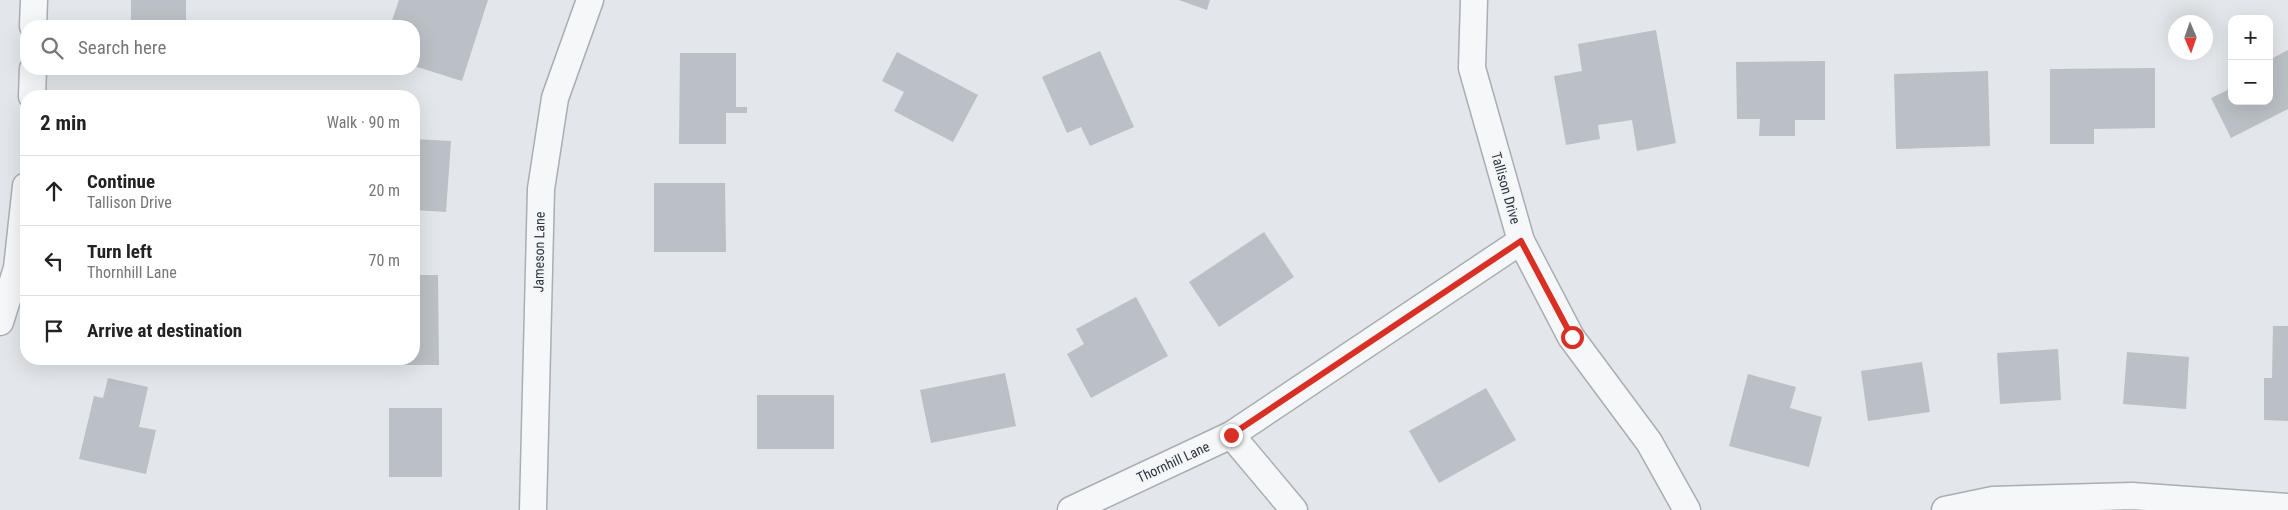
<!DOCTYPE html>
<html lang="en">
<head>
<meta charset="utf-8">
<style>
	body { margin:0; font-family:"Roboto Condensed",sans-serif; background:#f6f6f6; color:#222 }
	.controls { position:absolute; right:15px; top:15px; display:grid; overflow:hidden; border-radius:10px; box-shadow:0 5px 20px #0002 }
	.controls button { width:45px; height:45px; display:grid; place-items:center; padding:0; border:0; border-bottom:1px solid #e0e0e0; background:#fff; color:#222; font:25px sans-serif }
	.compass { position:absolute; left:2168px; top:15px; width:45px; height:45px; border-radius:50%; background:#fff; box-shadow:0 5px 20px #0002; rotate:178deg }
	.stop { position:absolute; width:15px; height:15px; margin:-11px; border:4px solid #d93025; border-radius:50%; background:#fff }
	.stop.end { background:#d93025; border-color:#fff; box-shadow:0 1px 5px #0008 }
	.list { margin:0; padding:0; list-style:none }
	h2 { display:flex; justify-content:space-between; align-items:center; height:65px; margin:0; padding:0 20px; font-size:21px }
	h2 small { font-size:16px; font-weight:400; color:#767676 }
	.list li { display:grid; grid-template-columns:32px 1fr auto; gap:15px; align-items:center; box-sizing:border-box; height:70px; padding:0 20px; border-top:1px solid #e0e0e0 }
	.list b { display:block; font-size:19px; white-space:nowrap }
	.list p { margin:0; font-size:16px; white-space:nowrap; color:#767676 }
	.list em { font-size:16px; font-style:normal; color:#767676 }
	.icon { flex:none; width:28px; height:28px; fill:none; stroke:currentColor; stroke-width:2; stroke-linecap:round; stroke-linejoin:round }
	.map { position:relative; flex:none; width:2288px; height:510px; overflow:hidden }
	.search { position:absolute; background:#fff; box-shadow:0 5px 20px #0002; left:20px; top:20px; width:400px; height:55px; display:flex; align-items:center; gap:12px; box-sizing:border-box; padding:0 18px; border-radius:20px; color:#767676; font-size:19px }
	.panel { position:absolute; background:#fff; box-shadow:0 5px 20px #0002; left:20px; top:90px; width:400px; height:275px; border-radius:20px }
	.map>svg:first-child { display:block }
	.building { fill:#bbc0c6 }
	.lines { fill:none; stroke-linecap:round; stroke-linejoin:round }
	.street-casing { stroke:#a9aeb4; stroke-width:29 }
	.street { stroke:#f6f7f9; stroke-width:26 }
	.route { stroke:#d93025; stroke-width:6 }
	.labels { text-anchor:middle; stroke-width:4; stroke-linejoin:round; paint-order:stroke }
	.street-label { font-size:14px; fill:#2d3641; stroke:#f3f5f7 }
</style>
</head>
<body>
<div class="map">
<svg width="2288" height="510" viewBox="0 0 2288 510">
	<rect width="100%" height="100%" fill="#e3e6ea"/>
	<g class="building">
		<rect x="131" y="0" width="55" height="26"/>
		<polygon points="399,0 488,0 462,81 414,66 414,26 390,26"/>
		<polygon points="1179,0 1210,0 1207,10"/>
		<polygon points="1656,30 1676,143 1637,151 1632,120 1598,125 1600,139 1566,145 1554,76 1582,71 1578,44"/>
		<polygon points="2288,50 2288,109 2231,138 2211,98 2232,88 2232,101 2269,101 2269,60"/>
		<polygon points="1100,51 1134,127 1090,146 1081,127 1067,133 1042,77"/>
		<polygon points="897,52 978,95 953,142 894,111 904,92 882,81"/>
		<polygon points="680,53 736,53 736,107 747,107 747,113 726,113 726,144 679,144"/>
		<polygon points="1825,61 1825,120 1795,120 1795,136 1759,136 1760,119 1737,119 1736,62"/>
		<polygon points="2155,68 2155,128 2094,129 2094,144 2050,144 2050,69"/>
		<polygon points="1988,71 1990,146 1896,149 1894,74"/>
		<polygon points="414,139 451,141 446,212 414,210"/>
		<polygon points="654,183 725,183 726,252 654,252"/>
		<polygon points="1264,232 1294,277 1219,327 1189,282"/>
		<polygon points="414,275 438,275 439,365 387,365 387,359 414,359"/>
		<polygon points="1136,297 1168,356 1091,398 1067,354 1084,344 1076,329"/>
		<polygon points="2273,326 2288,326 2288,421 2264,420 2264,378 2272,378"/>
		<polygon points="2058,349 2061,400 2000,404 1997,353"/>
		<polygon points="2127,352 2189,357 2186,409 2123,404"/>
		<polygon points="1922,362 1930,412 1868,421 1861,371"/>
		<polygon points="1005,373 1016,426 931,443 920,390"/>
		<polygon points="1748,374 1796,387 1790,408 1822,417 1809,467 1729,446"/>
		<polygon points="108,378 148,387 139,427 156,430 146,474 79,459 94,396 103,398"/>
		<polygon points="1486,388 1516,440 1439,483 1409,431"/>
		<rect x="757" y="395" width="77" height="54"/>
		<rect x="389" y="408" width="53" height="69"/>
	</g>
	<g class="lines">
		<defs>
			<g id="street">
				<polyline points="1474,0 1472,68 1521,241 1571,337 1649,442 1687,510"/>
				<polyline points="33,26 34,0"/>
				<polyline points="32,96 33,69"/>
				<polyline points="0,322 17,268 26,186"/>
				<polyline points="1231,435 1294,510"/>
				<polyline points="533,510 541,189 555,98 590,0"/>
				<polyline points="1071,510 1231,435 1521,241"/>
				<polyline points="1945,510 1993,500 2132,496 2288,507"/>
			</g>
		</defs>
		<use href="#street" class="street-casing"/>
		<use href="#street" class="street"/>
	</g>
	<g class="lines">
		<polyline class="route" points="1231,435 1521,241 1572,337"/>
	</g>
	<g class="labels">
		<g class="street-label">
			<text transform="translate(1506 188) rotate(74)" y="5">Tallison Drive</text>
			<text transform="translate(539 252) rotate(-89)" y="5">Jameson Lane</text>
			<text transform="translate(1173 462) rotate(-25)" y="5">Thornhill Lane</text>
		</g>
	</g>
</svg>
<div class="controls">
<button>+</button>
<button>−</button>
</div>
<svg class="compass" viewBox="-18 -18 36 36"><path d="M0-13l5 13h-10z" fill="#e53935"/><path d="M0 13l5-13h-10z" fill="#767676"/></svg>
<div class="stop" style="left:1572px;top:337px"></div>
<div class="stop end" style="left:1231px;top:435px"></div>
<div class="search"><svg class="icon" aria-label="search" viewBox="0 0 24 24"><circle cx="10" cy="10" r="6"/><path d="M15 15l6 6"/></svg>Search here</div>
<section class="panel">
<h2>2 min<small>Walk · 90 m</small></h2>
<ul class="list">
<li><svg class="icon" aria-label="ahead" viewBox="0 0 24 24"><path d="M12 20V5M6 11l6-6 6 6"/></svg><div><b>Continue</b><p>Tallison Drive</p></div><em>20 m</em></li>
<li><svg class="icon" aria-label="left" viewBox="0 0 24 24"><path d="M17 20v-9H6M10 6l-5 5 5 5"/></svg><div><b>Turn left</b><p>Thornhill Lane</p></div><em>70 m</em></li>
<li><svg class="icon" aria-label="arrive" viewBox="0 0 24 24"><path d="M6 21V4h12l-3 4 3 4H6"/></svg><div><b>Arrive at destination</b></div></li>
</ul>
</section>
</div>
</body>
</html>
